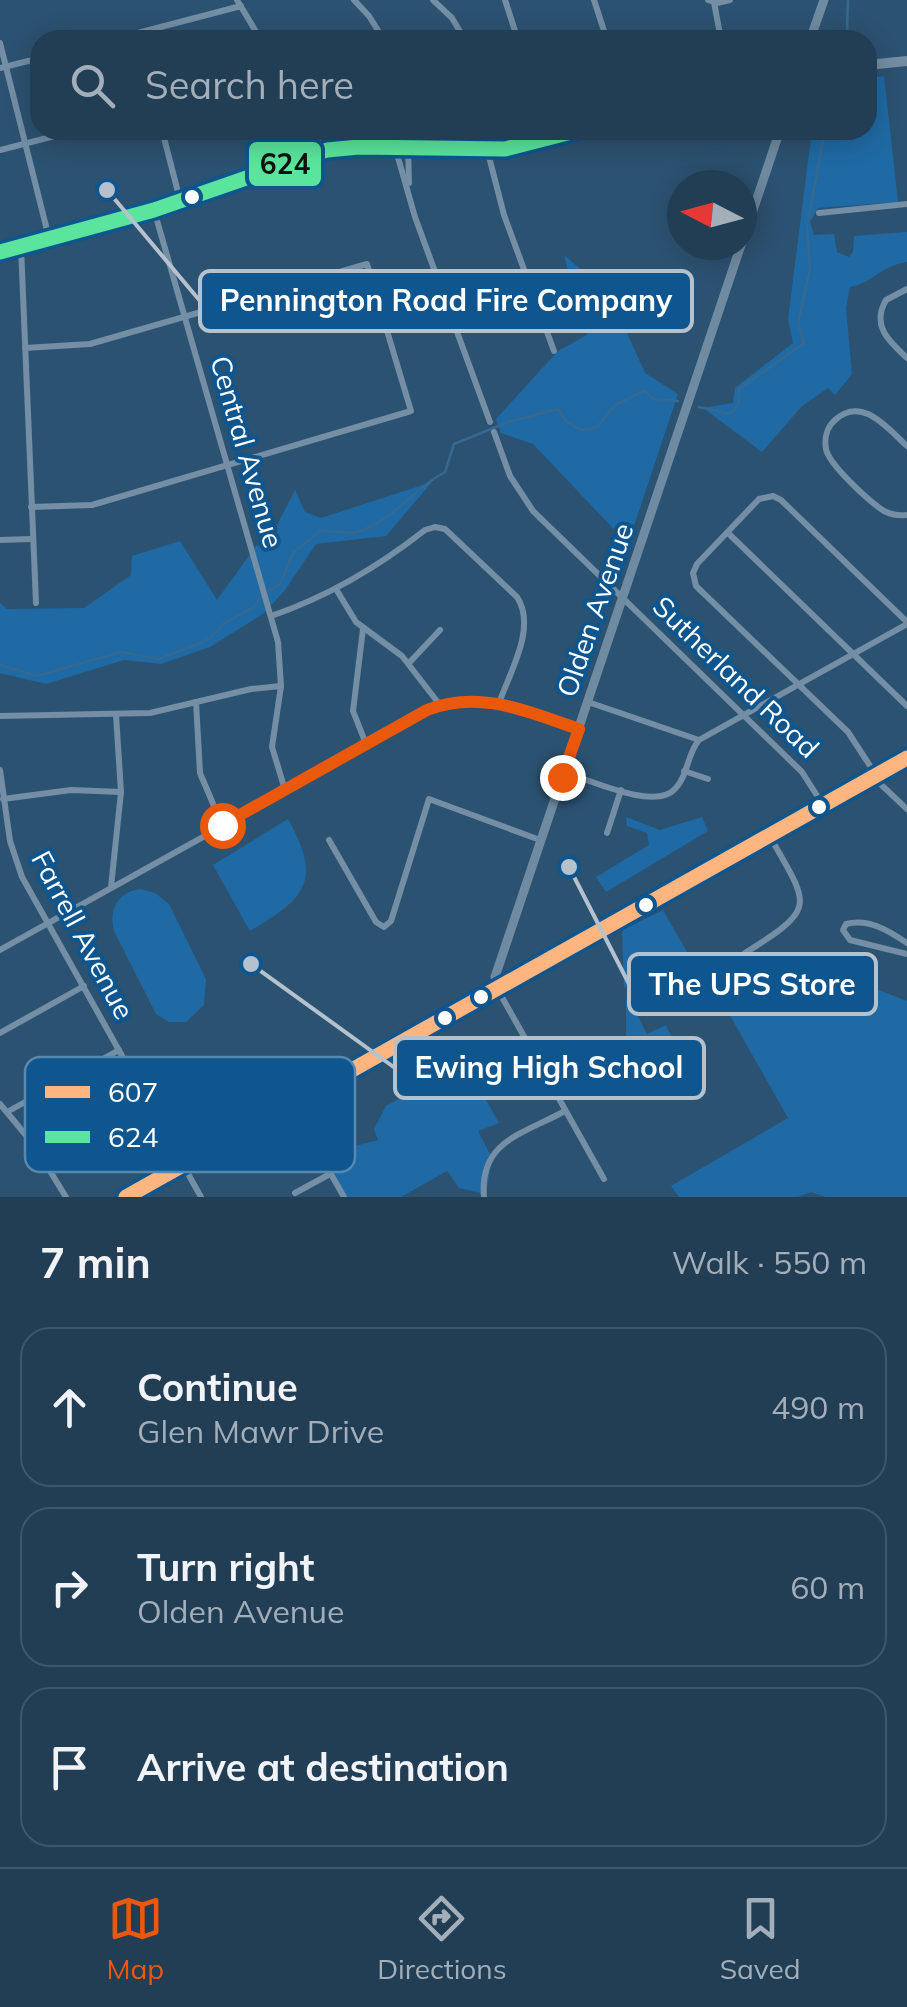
<!DOCTYPE html>
<html lang="en">
<head>
<meta charset="utf-8">
<style>
	body { margin:0; font-family:Mulish,sans-serif; background:#29455b; color:#f1f3f6 }
	.compass { position:absolute; left:667px; top:170px; width:90px; height:90px; border-radius:50%; background:#213e55; box-shadow:0 5px 25px #0003; rotate:276deg }
	.stop { position:absolute; width:30px; height:30px; margin:-22px; border:8px solid #ea580c; border-radius:50%; background:#fff }
	.stop.end { background:#ea580c; border-color:#fff; box-shadow:0 2px 10px #0008 }
	.list { margin:0; padding:0; list-style:none }
	h2 { display:flex; justify-content:space-between; align-items:center; height:130px; margin:0; padding:0 40px; font-size:42px }
	h2 small { font-size:32px; font-weight:400; color:#a2aeb9 }
	.list li { display:grid; grid-template-columns:65px 1fr auto; gap:30px; align-items:center; box-sizing:border-box; height:160px; margin:0 20px 20px; padding:0 20px; border:2px solid #3e576c; border-radius:30px }
	.list b { display:block; font-size:38px; white-space:nowrap }
	.list p { margin:0; font-size:32px; white-space:nowrap; color:#a2aeb9 }
	.list em { font-size:32px; font-style:normal; color:#a2aeb9 }
	.icon { flex:none; width:55px; height:55px; fill:none; stroke:currentColor; stroke-width:2; stroke-linecap:round; stroke-linejoin:round }
	.map { position:relative; flex:none; width:907px; height:1197px; overflow:hidden }
	.search { position:absolute; background:#213e55; box-shadow:0 5px 25px #0003; left:30px; right:30px; top:30px; height:110px; display:flex; align-items:center; gap:25px; box-sizing:border-box; padding:0 35px; border-radius:30px; color:#a2aeb9; font-size:38px }
	.sheet { height:670px; background:#213e55 }
	nav { display:flex; justify-content:space-around; align-items:center; box-sizing:border-box; height:140px; border-top:2px solid #3e576c; background:#213e55; font-size:28px; color:#a2aeb9 }
	nav a { display:grid; justify-items:center; gap:5px }
	nav .on { color:#ea580c }
	.map>svg:first-child { display:block }
	.green { fill:#1f6aa4 }
	.lines { fill:none; stroke-linecap:round; stroke-linejoin:round }
	.stream { stroke:#356991; stroke-width:2.5 }
	.street { stroke:#738ea5; stroke-width:6 }
	.secondary { stroke:#6f8ba1; stroke-width:9 }
	.primary { stroke:#738ea3; stroke-width:10 }
	.bus-1-casing { stroke:#0f558e; stroke-width:22 }
	.bus-2-casing { stroke:#0f558e; stroke-width:22 }
	.bus-1 { stroke:#ffb580; stroke-width:15 }
	.bus-2 { stroke:#5ae49d; stroke-width:15 }
	.route { stroke:#ea580c; stroke-width:12 }
	.bus-dot { fill:#fff; stroke:#0f558e; stroke-width:4 }
	.labels { text-anchor:middle; stroke-width:8; stroke-linejoin:round; paint-order:stroke }
	.street-label { font-size:28px; fill:#fff; stroke:#0f558e }
	.key { fill:#0f558e; stroke:#5788b0; stroke-width:2.5 }
	.key-label { font-size:28px; fill:#fff }
	.leader { fill:none; stroke:#b5c2cd; stroke-width:4 }
	.callout-dot { fill:#b5c2cd; stroke:#0f558e; stroke-width:4 }
	.callout { fill:#0f558e; stroke:#b5c2cd; stroke-width:4 }
	.callout-label { font-size:30px; text-anchor:middle; font-weight:bold; fill:#fff }
	.line-badge { stroke:#0f558e; stroke-width:4 }
	.pale-badge-label { font-size:28px; text-anchor:middle; font-weight:bold; fill:#111 }
</style>
</head>
<body>
<div class="map">
<svg width="907" height="1197" viewBox="0 0 907 1197">
	<rect width="100%" height="100%" fill="#2c5271"/>
	<g class="green">
		<path d="M 884,76 L 898,202 L 818,208 L 810,222 L 814,235 L 834,234 L 837,252 L 849,257 L 853,252 L 854,236 L 907,232 L 907,262 C 878,267 875,282 850,287 L 846,308 L 852,374 L 835,395 L 828,388 L 802,406 L 762,452 L 703,408 L 733,403 L 735,388 L 793,343 L 788,319 L 812,130 L 867,130 L 867,78 Z"/>
		<polygon points="564,255 585,273 596,301 614,304 645,373 678,394 628,544 533,444 501,433 496,419 558,351 587,335 582,322 559,334 576,299"/>
		<polygon points="432,482 386,536 316,544 285,590 263,614 210,647 161,664 124,660 46,684 0,673 0,603 7,609 84,608 131,575 132,556 180,541 217,600 256,546 269,541 295,490 305,512 321,518"/>
		<polygon points="626,817 660,830 702,817 708,831 606,892 596,877 649,845 647,833 627,826"/>
		<path d="M 288,819 C 323,882 305,898 250,931 L 213,865 Z"/>
		<path d="M 141,889 L 155,893 L 169,904 L 206,979 L 204,1005 L 186,1022 L 169,1022 L 156,1014 L 114,931 C 108,909 119,891 141,889 Z"/>
		<polygon points="663,910 687,952 624,988 622,930"/>
		<polygon points="804,961 907,1001 907,1197 825,1197 811,1192 798,1197 679,1197 671,1186 788,1118 728,1012"/>
		<polygon points="626,999 632,1005 647,1034 666,1025 672,1037 631,1060 626,1055"/>
		<polygon points="447,1073 458,1089 480,1089 499,1123 478,1131 492,1158 486,1194 459,1188 447,1171 401,1197 342,1197 329,1170 355,1146 378,1140 374,1129 386,1106"/>
	</g>
	<g class="lines">
		<g class="stream">
			<polyline points="842,40 847,30 848,0"/>
			<polyline points="699,407 730,414 738,405 739,389 804,343 798,323 810,269 807,226 825,130"/>
			<path d="M 268,591 L 280,584 L 293,553 L 320,531 C 332,531 348,535 360,531 C 394,520 414,488 445,472 L 454,444 L 511,421 L 558,409 L 567,422 L 581,430 L 597,427 L 615,405 L 644,391 L 654,399 L 678,401"/>
			<polyline points="0,665 37,676 121,652 159,659 210,639 223,624 254,607 262,596"/>
		</g>
		<g class="street">
			<polyline points="237,0 261,40"/>
			<polyline points="354,0 369,16 384,40"/>
			<polyline points="433,0 452,18 465,40"/>
			<polyline points="505,0 518,40"/>
			<polyline points="594,0 607,40"/>
			<polyline points="708,0 717,3 730,0"/>
			<polyline points="714,2 721,40"/>
			<polyline points="111,40 241,6"/>
			<polyline points="0,43 49,238"/>
			<polyline points="0,68 40,58"/>
			<polyline points="162,130 180,200"/>
			<polyline points="315,130 327,150"/>
			<polyline points="395,130 395,147 415,217 490,422"/>
			<polyline points="498,130 505,149"/>
			<polyline points="408,147 409,183"/>
			<polyline points="487,149 504,215 554,351"/>
			<polyline points="0,150 78,130"/>
			<polyline points="154,210 278,642 281,686 272,747 285,790"/>
			<polyline points="819,213 907,204"/>
			<polyline points="21,247 36,603"/>
			<path d="M 907,289 L 886,300 C 871,326 889,341 907,358"/>
			<polyline points="25,348 90,344 367,264 411,411 92,505 31,507"/>
			<polyline points="494,432 510,476 533,511 802,772 823,805"/>
			<path d="M 907,446 C 888,429 862,395 835,420 C 827,427 824,438 826,449 C 829,465 870,502 884,511 C 892,515 899,516 907,515"/>
			<polyline points="728,533 907,706"/>
			<polyline points="0,540 32,539"/>
			<polyline points="336,589 356,622 402,656 440,705"/>
			<path d="M 271,616 C 327,597 378,567 425,530 L 435,527 L 445,529 L 517,597 C 537,627 510,672 499,703"/>
			<polyline points="363,629 353,711 366,744"/>
			<polyline points="409,663 440,630"/>
			<polyline points="196,702 200,773 222,825"/>
			<polyline points="588,702 699,740"/>
			<polyline points="0,716 150,713 251,689 281,686"/>
			<polyline points="0,770 10,841 22,877 201,1197"/>
			<polyline points="684,771 708,779"/>
			<path d="M 564,772 C 590,780 655,811 675,789 C 688,776 687,754 699,740 L 907,624"/>
			<polyline points="876,775 848,732 696,586 693,573 697,564 759,499 773,496 781,500 907,622"/>
			<polyline points="873,777 907,809"/>
			<polyline points="3,799 71,790 121,792"/>
			<polyline points="607,833 621,790"/>
			<polyline points="329,840 376,922 384,927 391,921 429,799 540,840"/>
			<polyline points="111,887 121,792 116,715"/>
			<path d="M 907,943 C 889,931 869,918 846,924 L 843,930 L 850,940 L 907,954"/>
			<path d="M 0,950 L 440,705 C 488,693 533,714 579,729"/>
			<path d="M 745,953 C 819,907 809,906 769,835"/>
			<polyline points="498,990 604,1179"/>
			<polyline points="0,1033 84,986"/>
			<polyline points="0,1104 34,1145 66,1197"/>
			<polyline points="291,1104 344,1197"/>
			<polyline points="7,1112 119,1050"/>
			<polyline points="295,1193 330,1174"/>
			<path d="M 484,1197 C 479,1141 523,1134 565,1111"/>
		</g>
		<g class="secondary">
			<polyline points="810,40 824,0"/>
			<polyline points="742,243 780,130"/>
			<polyline points="498,990 495,977 741,245"/>
			<polyline points="126,1197 907,758"/>
		</g>
		<g class="primary">
			<polyline points="867,65 907,61"/>
			<polyline points="0,252 154,210 327,150 359,147 505,149 532,144 579,130"/>
		</g>
		<defs>
			<polyline id="bus-1" points="126,1197 907,758"/>
			<polyline id="bus-2" points="0,252 154,210 327,150 359,147 505,149 579,130"/>
		</defs>
		<use href="#bus-1" class="bus-1-casing"/>
		<use href="#bus-2" class="bus-2-casing"/>
		<use href="#bus-1" class="bus-1"/>
		<use href="#bus-2" class="bus-2"/>
	</g>
	<g class="lines">
		<path class="route" d="M 222,825 L 427,710 C 480,689 528,712 579,729 L 562,777"/>
	</g>
	<g class="bus-dot">
		<circle cx="192" cy="197" r="9"/>
		<circle cx="819" cy="807" r="9"/>
		<circle cx="646" cy="905" r="9"/>
		<circle cx="481" cy="997" r="9"/>
		<circle cx="445" cy="1018" r="9"/>
	</g>
	<g class="labels">
		<g class="street-label">
			<text transform="translate(247 452) rotate(74)" y="10">Central Avenue</text>
			<text transform="translate(595 610) rotate(-71)" y="10">Olden Avenue</text>
			<text transform="translate(736 677) rotate(44)" y="10">Sutherland Road</text>
			<text transform="translate(83 935) rotate(62)" y="10">Farrell Avenue</text>
		</g>
	</g>
	<rect x="25" y="1057" width="330" height="115" rx="15" class="key"/>
	<rect x="45" y="1086" width="45" height="12" fill="#ffb580"/>
	<rect x="45" y="1131" width="45" height="12" fill="#5ae49d"/>
	<g class="key-label">
		<text x="108" y="1102">607</text>
		<text x="108" y="1147">624</text>
	</g>
	<path class="leader" d="M107 190L200 301M569 867L629 984M251 964L395 1068"/>
	<g class="callout-dot">
		<circle cx="107" cy="190" r="10"/>
		<circle cx="569" cy="867" r="10"/>
		<circle cx="251" cy="964" r="10"/>
	</g>
	<g class="callout">
		<rect x="200" y="271" width="492" height="60" rx="10"/>
		<rect x="629" y="954" width="247" height="60" rx="10"/>
		<rect x="395" y="1038" width="309" height="60" rx="10"/>
	</g>
	<g class="callout-label">
		<text x="446" y="311">Pennington Road Fire Company</text>
		<text x="752" y="995">The UPS Store</text>
		<text x="549" y="1078">Ewing High School</text>
	</g>
	<rect class="line-badge" x="247" y="140" width="76" height="48" rx="10" fill="#5ae49d"/>
	<g class="pale-badge-label">
		<text x="285" y="174">624</text>
	</g>
</svg>
<svg class="compass" viewBox="-18 -18 36 36"><path d="M0-13l5 13h-10z" fill="#e53935"/><path d="M0 13l5-13h-10z" fill="#a2aeb9"/></svg>
<div class="stop" style="left:222px;top:825px"></div>
<div class="stop end" style="left:562px;top:777px"></div>
<div class="search"><svg class="icon" aria-label="search" viewBox="0 0 24 24"><circle cx="10" cy="10" r="6"/><path d="M15 15l6 6"/></svg>Search here</div>
</div>
<section class="sheet">
<h2>7 min<small>Walk · 550 m</small></h2>
<ul class="list">
<li><svg class="icon" aria-label="ahead" viewBox="0 0 24 24"><path d="M12 20V5M6 11l6-6 6 6"/></svg><div><b>Continue</b><p>Glen Mawr Drive</p></div><em>490 m</em></li>
<li><svg class="icon" aria-label="right" viewBox="0 0 24 24"><path d="M7 20v-9h11M14 6l5 5-5 5"/></svg><div><b>Turn right</b><p>Olden Avenue</p></div><em>60 m</em></li>
<li><svg class="icon" aria-label="arrive" viewBox="0 0 24 24"><path d="M6 21V4h12l-3 4 3 4H6"/></svg><div><b>Arrive at destination</b></div></li>
</ul>
</section>
<nav>
<a class="on"><svg class="icon" aria-label="map" viewBox="0 0 24 24"><path d="M3 6l6-2 6 2 6-2v14l-6 2-6-2-6 2zM9 4v14M15 6v14"/></svg>Map</a>
<a><svg class="icon" aria-label="directions" viewBox="0 0 24 24"><path d="M12 3l9 9-9 9-9-9zM9 14v-3h6M13 9l2 2-2 2"/></svg>Directions</a>
<a><svg class="icon" aria-label="saved" viewBox="0 0 24 24"><path d="M7 4h10v16l-5-4-5 4z"/></svg>Saved</a>
</nav>
</body>
</html>
